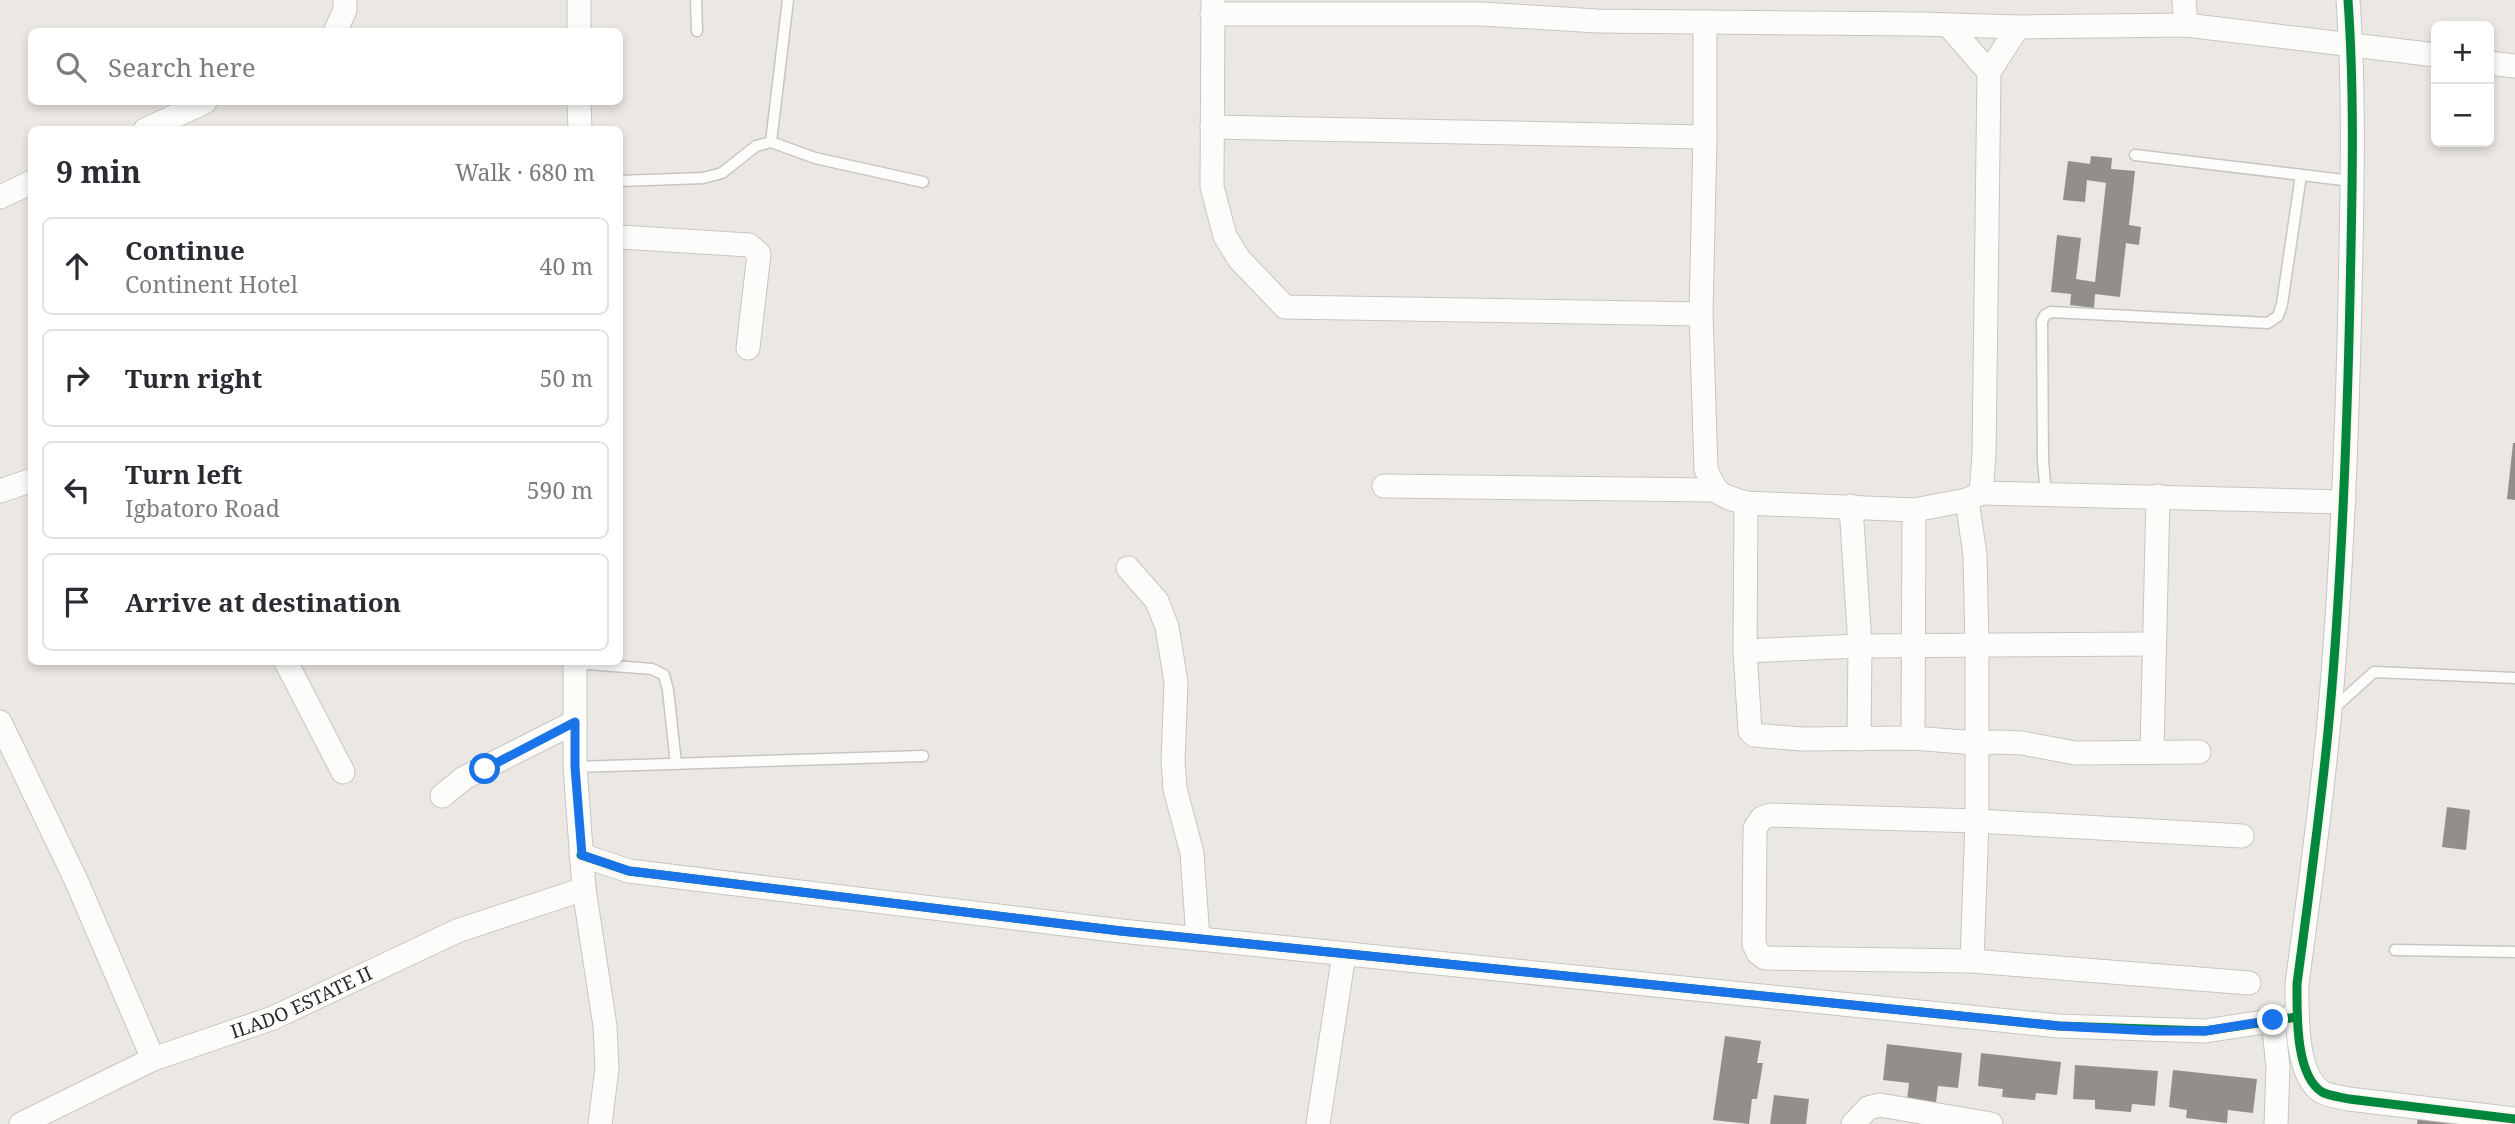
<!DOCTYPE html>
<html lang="en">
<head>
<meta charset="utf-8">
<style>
	body { margin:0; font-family:"Noto Serif",serif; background:#f2f2f3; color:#2b2b33 }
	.controls { position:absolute; right:21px; top:21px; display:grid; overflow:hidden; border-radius:10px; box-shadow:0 4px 10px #0003 }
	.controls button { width:63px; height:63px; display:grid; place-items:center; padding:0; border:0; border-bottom:2px solid #e1e1e2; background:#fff; color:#2b2b33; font:35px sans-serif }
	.stop { position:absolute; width:21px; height:21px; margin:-16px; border:5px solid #1a73e8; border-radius:50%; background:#fff }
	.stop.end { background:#1a73e8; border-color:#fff; box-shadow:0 2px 7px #0008 }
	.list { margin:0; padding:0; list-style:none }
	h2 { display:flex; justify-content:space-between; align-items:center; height:91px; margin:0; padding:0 28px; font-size:30px }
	h2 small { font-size:23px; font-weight:400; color:#7c7c81 }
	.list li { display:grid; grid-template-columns:46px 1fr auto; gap:21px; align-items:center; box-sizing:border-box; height:98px; margin:0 14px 14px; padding:0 14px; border:2px solid #e1e1e2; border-radius:10px }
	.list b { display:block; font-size:26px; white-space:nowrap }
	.list p { margin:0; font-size:23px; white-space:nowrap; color:#7c7c81 }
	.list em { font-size:23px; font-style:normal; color:#7c7c81 }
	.icon { flex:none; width:38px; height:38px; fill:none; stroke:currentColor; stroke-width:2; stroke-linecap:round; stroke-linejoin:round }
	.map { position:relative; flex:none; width:2515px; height:1124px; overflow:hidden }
	.search { position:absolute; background:#fff; box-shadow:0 4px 10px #0003; left:28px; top:28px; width:595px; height:77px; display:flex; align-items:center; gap:18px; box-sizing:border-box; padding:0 24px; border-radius:10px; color:#7c7c81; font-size:26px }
	.panel { position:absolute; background:#fff; box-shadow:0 4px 10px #0003; left:28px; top:126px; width:595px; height:539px; border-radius:10px }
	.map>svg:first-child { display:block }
	.building { fill:#918e8b }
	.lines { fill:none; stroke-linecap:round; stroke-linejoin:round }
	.service-casing { stroke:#c8c5c2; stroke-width:13 }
	.minor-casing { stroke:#c8c5c2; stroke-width:25 }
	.service { stroke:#fcfcfb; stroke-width:10 }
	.minor { stroke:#fcfcfb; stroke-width:23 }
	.cycleway-casing { stroke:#fcf5ef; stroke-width:13 }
	.cycleway { stroke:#00873e; stroke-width:9 }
	.route { stroke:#1a73e8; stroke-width:9 }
	.labels { text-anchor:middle; stroke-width:7; stroke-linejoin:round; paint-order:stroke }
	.street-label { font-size:19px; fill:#2d2a28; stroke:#fcf5ef }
</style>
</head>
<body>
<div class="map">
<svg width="2515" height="1124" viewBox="0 0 2515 1124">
	<rect width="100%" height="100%" fill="#ebe8e4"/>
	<g class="building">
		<polygon points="2091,156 2112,158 2111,169 2135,171 2129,225 2141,227 2139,245 2126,243 2120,297 2095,294 2094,308 2070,305 2071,294 2051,292 2057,235 2081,238 2076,279 2095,282 2106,183 2087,180 2085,202 2063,200 2068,161 2090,164"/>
		<polygon points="2513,443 2515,443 2515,500 2507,499"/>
		<polygon points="2447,807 2470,810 2466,850 2442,847"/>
		<polygon points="1725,1036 1761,1041 1757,1063 1763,1063 1757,1099 1752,1099 1749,1124 1713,1120"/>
		<polygon points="1887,1044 1962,1053 1958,1088 1938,1086 1936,1103 1907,1100 1909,1083 1883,1080"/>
		<polygon points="1981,1053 2061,1062 2057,1095 2036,1093 2035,1100 2002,1097 2003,1089 1978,1086"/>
		<polygon points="2075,1065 2158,1071 2155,1106 2132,1104 2131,1112 2095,1109 2095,1100 2073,1099"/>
		<polygon points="2173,1070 2257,1079 2253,1113 2228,1110 2227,1123 2186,1118 2187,1110 2169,1107"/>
		<polygon points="1774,1095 1809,1099 1806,1124 1770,1124"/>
		<polygon points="2418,1116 2475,1124 2417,1124"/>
	</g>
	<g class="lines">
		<defs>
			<g id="service">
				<polyline points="696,0 697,31"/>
				<polyline points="771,142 788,0"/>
				<polyline points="2135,155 2352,181"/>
				<polyline points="620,181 703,178 722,173 756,146 771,142 815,158 923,182"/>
				<polyline points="2046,495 2043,461 2042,321 2045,315 2051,312 2268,323 2278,316 2282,304 2301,175"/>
				<polyline points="575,663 652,669 664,675 668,690 676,764"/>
				<polyline points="2333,709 2374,672 2515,678"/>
				<polyline points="575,767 923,756"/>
				<polyline points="2395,950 2515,952"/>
			</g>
			<g id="minor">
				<polyline points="1213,0 1212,187 1225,236 1239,259 1285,307 1701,314"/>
				<polyline points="2184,0 2186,25"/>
				<path d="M 2348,0 C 2355,99 2352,198 2350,297 C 2347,435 2342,573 2330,710 C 2322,802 2309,893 2297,984 C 2297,1013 2295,1075 2322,1092 C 2329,1096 2341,1097 2349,1099 L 2515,1119"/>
				<polyline points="1212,14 1482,14 1597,21 1920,24 2018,27 2186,25 2436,55"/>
				<path d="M 1705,22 L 1705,137 L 1701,314 L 1706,469 C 1716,495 1720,496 1746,503 L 1914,510 L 1967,500"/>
				<polyline points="1948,25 1989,72"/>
				<polyline points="335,32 345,10 345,0"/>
				<polyline points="579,32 579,0"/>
				<polyline points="2489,63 2515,66"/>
				<polyline points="579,102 580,130"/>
				<polyline points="1212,127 1705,137"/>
				<polyline points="145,130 205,102"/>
				<polyline points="0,197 32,182"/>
				<polyline points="620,237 749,245 759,254 748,348"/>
				<polyline points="1384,486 1714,490"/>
				<polyline points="0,491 32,480"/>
				<polyline points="1981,493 2344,502"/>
				<polyline points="1746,503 1745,651 1750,731 1754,735 1801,739 1913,738 1976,743 1999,742 2022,743 2075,753 2199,752"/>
				<polyline points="1851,506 1860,646 1859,739"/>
				<polyline points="1128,568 1157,601 1167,627 1176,682 1173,761 1175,789 1192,853 1198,939"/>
				<polyline points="1745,651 1860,646 2154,644"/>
				<polyline points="286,662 343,772"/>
				<polyline points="575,662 575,767 584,889 605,1026 607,1068 600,1124"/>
				<polyline points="0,722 76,880 153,1059"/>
				<polyline points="1913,738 1914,510"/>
				<polyline points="2152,752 2158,496"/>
				<polyline points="442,796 464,778 575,722"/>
				<polyline points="2242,836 1977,821 1771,815 1762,818 1755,828 1754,944 1758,953 1765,958 1972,961 2249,983"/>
				<polyline points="581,855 629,871 1121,931 2059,1026 2205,1031 2297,1017"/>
				<polyline points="1972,961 1977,821 1977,646 1975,555 1967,500 1981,493 1984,455 1989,72 2018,27"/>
				<polyline points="2273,1020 2278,1067 2276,1124"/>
				<path id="s1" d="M 21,1124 L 153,1059 L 273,1018 L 457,931 L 584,889"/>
				<polyline points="1318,1124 1344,954"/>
				<polyline points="1853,1124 1868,1108 1880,1105 1991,1124"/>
			</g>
		</defs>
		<use href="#service" class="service-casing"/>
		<use href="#minor" class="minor-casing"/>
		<use href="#service" class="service"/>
		<use href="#minor" class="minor"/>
		<defs>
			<g id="cycleway">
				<path d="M 2348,0 C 2355,99 2352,198 2350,297 C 2347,435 2342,573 2330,710 C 2322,802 2309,893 2297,984 C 2297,1013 2295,1075 2322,1092 C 2329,1096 2341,1097 2349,1099 L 2515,1119"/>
				<polyline points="581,855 629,871 1121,931 2059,1026 2205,1031 2297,1017"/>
			</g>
		</defs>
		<use href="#cycleway" class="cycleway-casing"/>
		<use href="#cycleway" class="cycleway"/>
	</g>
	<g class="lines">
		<polyline class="route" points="485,769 575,722 575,767 582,855 629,871 1121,931 2059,1026 2154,1031 2205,1031 2273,1020"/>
	</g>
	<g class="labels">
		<g class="street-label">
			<text dy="7" stroke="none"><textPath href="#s1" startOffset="306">ILADO ESTATE II</textPath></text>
		</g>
	</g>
</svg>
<div class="controls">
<button>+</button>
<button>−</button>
</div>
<div class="stop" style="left:485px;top:769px"></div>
<div class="stop end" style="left:2273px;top:1020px"></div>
<div class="search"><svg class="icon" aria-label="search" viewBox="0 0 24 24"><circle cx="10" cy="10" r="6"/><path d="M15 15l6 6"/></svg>Search here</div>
<section class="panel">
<h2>9 min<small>Walk · 680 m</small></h2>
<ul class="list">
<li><svg class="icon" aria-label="ahead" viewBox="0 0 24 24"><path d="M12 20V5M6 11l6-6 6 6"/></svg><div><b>Continue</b><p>Continent Hotel</p></div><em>40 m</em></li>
<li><svg class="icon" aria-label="right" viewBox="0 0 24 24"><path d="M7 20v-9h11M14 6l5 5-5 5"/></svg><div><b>Turn right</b></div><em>50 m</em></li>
<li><svg class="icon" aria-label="left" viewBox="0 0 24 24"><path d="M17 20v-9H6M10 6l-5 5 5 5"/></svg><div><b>Turn left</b><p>Igbatoro Road</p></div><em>590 m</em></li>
<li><svg class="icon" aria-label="arrive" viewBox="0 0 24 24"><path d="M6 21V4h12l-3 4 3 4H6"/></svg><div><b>Arrive at destination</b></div></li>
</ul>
</section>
</div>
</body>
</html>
